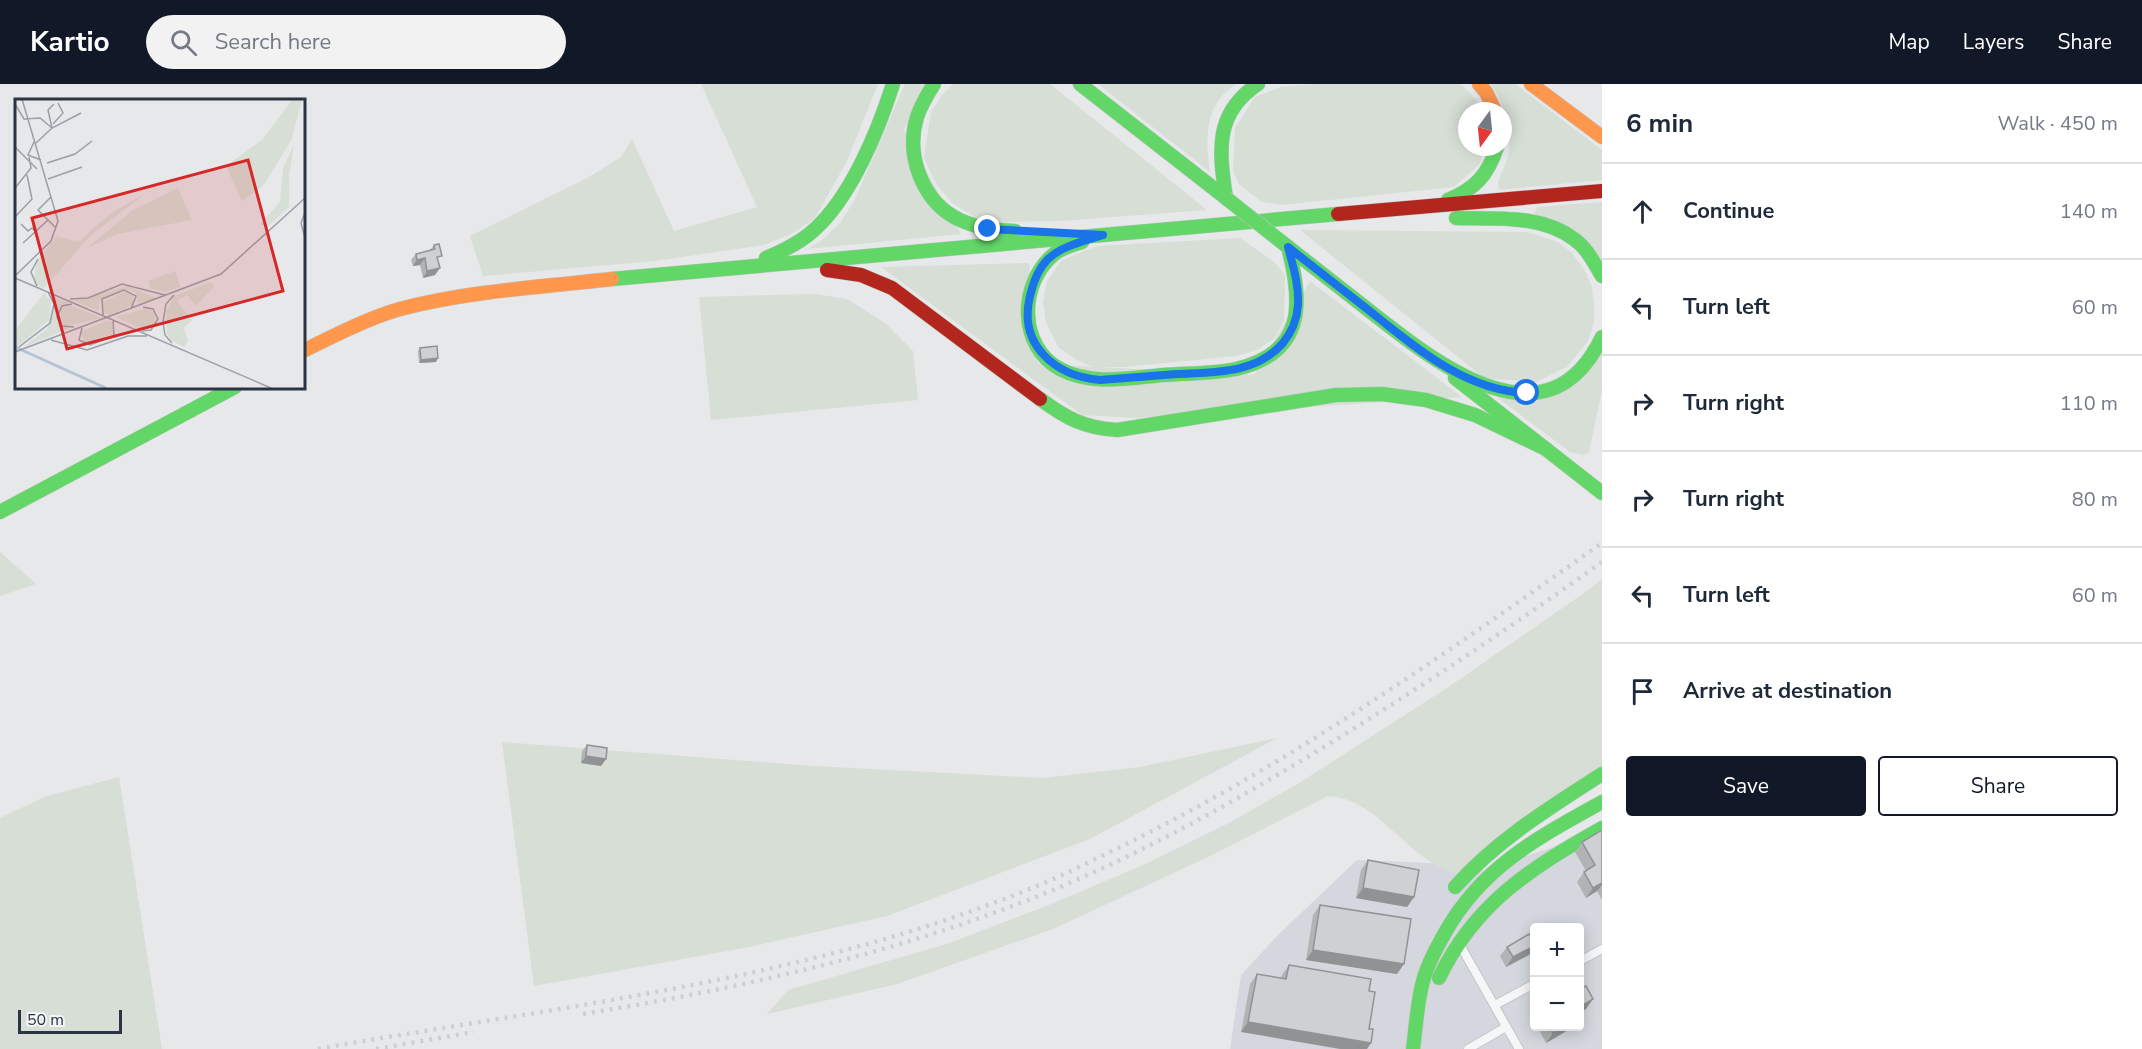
<!DOCTYPE html>
<html lang="en">
<head>
<meta charset="utf-8">
<style>
	body { margin:0; font-family:"Nunito Sans",sans-serif; background:#f2f2f3; color:#1f2937 }
	.controls { position:absolute; right:18px; bottom:18px; display:grid; overflow:hidden; border-radius:6px; box-shadow:0 3px 15px #0003 }
	.controls button { width:54px; height:54px; display:grid; place-items:center; padding:0; border:0; border-bottom:2px solid #e0e1e3; background:#fff; color:#1f2937; font:30px sans-serif }
	.compass { position:absolute; left:1458px; top:18px; width:54px; height:54px; border-radius:50%; background:#fff; box-shadow:0 3px 15px #0003; rotate:195deg }
	.scale { position:absolute; left:18px; bottom:15px; width:104px; box-sizing:border-box; padding-left:6px; border:3px solid #2b3445; border-top:0; font-size:16px; line-height:21px; white-space:nowrap; color:#2b3445; -webkit-text-stroke:4px #f4f6f9; paint-order:stroke }
	.stop { position:absolute; width:18px; height:18px; margin:-14px; border:4px solid #1a73e8; border-radius:50%; background:#fff }
	.stop.end { background:#1a73e8; border-color:#fff; box-shadow:0 2px 6px #0008 }
	.list { margin:0; padding:0; list-style:none }
	h2 { display:flex; justify-content:space-between; align-items:center; height:78px; margin:0; padding:0 24px; font-size:26px }
	h2 small { font-size:20px; font-weight:400; color:#747a83 }
	.list li { display:grid; grid-template-columns:39px 1fr auto; gap:18px; align-items:center; box-sizing:border-box; height:96px; padding:0 24px; border-top:2px solid #e0e1e3 }
	.list b { display:block; font-size:22px; white-space:nowrap }
	.list em { font-size:20px; font-style:normal; color:#747a83 }
	.actions { display:flex; gap:12px; padding:18px 24px }
	.actions a { flex:1; padding:14px 0; border:2px solid #111827; border-radius:6px; text-align:center; font-size:21px; color:#111827 }
	.actions .main { background:#111827; color:#fff }
	.icon { flex:none; width:33px; height:33px; fill:none; stroke:currentColor; stroke-width:2; stroke-linecap:round; stroke-linejoin:round }
	.map { position:relative; flex:none; width:1602px; height:965px; overflow:hidden }
	header { display:flex; align-items:center; gap:36px; box-sizing:border-box; height:84px; padding:0 30px; background:#111827; color:#fff }
	header strong { font-size:28px }
	nav { display:flex; gap:33px; margin-inline-start:auto; font-size:21px }
	.search { width:420px; height:54px; background:#f2f2f3; display:flex; align-items:center; gap:15px; box-sizing:border-box; padding:0 21px; border-radius:33px; color:#747a83; font-size:22px }
	main { display:flex }
	aside { flex:1; background:#fff }
	.map>svg:first-child { display:block }
	.built { fill:#d4d7dd; fill-rule:evenodd }
	.green { fill:#d6ded6 }
	.lines { fill:none; stroke-linecap:round; stroke-linejoin:round }
	.lane-casing { stroke:#c4c6c8; stroke-width:10 }
	.fast-casing { stroke:#c4c6c8; stroke-width:15 }
	.slow-casing { stroke:#c4c6c8; stroke-width:15 }
	.jam-casing { stroke:#c4c6c8; stroke-width:15 }
	.lane { stroke:#f5f6f7; stroke-width:8 }
	.fast { stroke:#63d668; stroke-width:14 }
	.slow { stroke:#ff974d; stroke-width:14 }
	.jam { stroke:#b3261e; stroke-width:14 }
	.rail { stroke:#cecfd2; stroke-width:4.5; stroke-dasharray:3 6; stroke-linecap:butt }
	.fast-bridge-casing { stroke:#c2c5c8; stroke-width:15; stroke-linecap:butt }
	.fast-bridge { stroke:#63d668; stroke-width:14 }
	.wall { fill:#b1b3b5 }
	.shaded-wall { fill:#909294 }
	.building { fill:#ced0d3; stroke:#909294; stroke-width:1.5 }
	.route { stroke:#1a73e8; stroke-width:8 }
	.inset-river { fill:none; stroke:#b4c4d5; stroke-width:3 }
	.inset-road { fill:none; stroke:#9ba0a8; stroke-width:1.5 }
	.view { fill:#d62828; fill-opacity:0.15; stroke:#d62828; stroke-width:3 }
	.inset-edge { fill:none; stroke:#2b3445; stroke-width:3 }
</style>
</head>
<body>
<header>
<strong>Kartio</strong>
<div class="search"><svg class="icon" aria-label="search" viewBox="0 0 24 24"><circle cx="10" cy="10" r="6"/><path d="M15 15l6 6"/></svg>Search here</div>
<nav><a>Map</a><a>Layers</a><a>Share</a></nav>
</header>
<main>
<div class="map">
<svg width="1602" height="965" viewBox="0 0 1602 965">
	<rect width="100%" height="100%" fill="#e6e8ea"/>
	<path class="built" d="M 1602,747 L 1602,965 L 1230,965 L 1241,891 L 1280,849 L 1357,776 L 1432,779 L 1463,793 ZM 1534,844 L 1580,844 L 1580,942 L 1534,942 Z"/>
	<g class="green">
		<polygon points="701,0 878,0 847,77 815,134 793,149 764,161 655,177 483,192 470,152 589,93 621,73 632,55 674,147 757,123"/>
		<polygon points="905,0 925,0 904,46 961,150 807,165 822,156 840,139 854,117"/>
		<polygon points="953,0 1050,0 1207,126 1060,137 1006,138 975,133 952,119 936,100 924,74 931,28 943,10"/>
		<path d="M 1098,0 L 1235,0 C 1229,5 1222,11 1218,17 C 1204,39 1207,64 1210,88 Z"/>
		<polygon points="1312,0 1461,0 1477,17 1481,27 1467,27 1467,63 1484,63 1480,80 1454,103 1281,121 1262,118 1239,100 1233,87 1235,44 1255,13 1281,3"/>
		<path d="M 1491,0 L 1515,0 L 1602,66 L 1602,96 L 1499,106 C 1496,95 1504,86 1507,76 C 1515,48 1505,23 1491,0 Z"/>
		<polygon points="1602,118 1602,177 1534,129 1537,123"/>
		<polygon points="1300,146 1527,148 1558,158 1572,169 1585,187 1592,203 1594,220 1594,238 1588,257 1567,283 1536,298 1484,294"/>
		<polygon points="1240,154 1274,178 1285,191 1284,236 1275,254 1255,267 1236,272 1124,283 1093,283 1077,276 1058,263 1046,239 1043,218 1047,197 1062,176 1097,162"/>
		<polygon points="1029,179 1038,280 1254,291 1310,197 1462,313 1134,334 1082,331 881,183"/>
		<polygon points="815,210 847,215 885,239 913,267 918,316 711,336 699,213"/>
		<polygon points="1602,267 1602,306 1589,368 1583,371 1570,368 1498,314 1526,317"/>
		<polygon points="0,468 36,500 0,512"/>
		<path d="M 1602,495 L 1602,690 L 1463,793 C 1453,788 1442,785 1433,779 C 1399,760 1371,713 1328,712 L 1208,773 L 1053,845 L 897,900 L 767,930 L 788,906 L 947,860 L 1049,821 L 1141,782 L 1227,740 L 1296,701 L 1450,602 L 1584,509 Z"/>
		<polygon points="1277,654 1090,755 887,832 749,863 534,902 502,658 814,682 1043,694 1140,683"/>
		<polygon points="119,693 162,965 0,965 0,734 47,712"/>
	</g>
	<g class="lines">
		<defs>
			<g id="lane">
				<polyline points="1460,861 1519,965"/>
				<polyline points="1580,877 1602,865"/>
				<polyline points="1495,921 1534,900"/>
				<polyline points="1468,965 1506,943"/>
			</g>
			<g id="fast">
				<path d="M 934,0 C 927,11 921,21 917,33 C 905,72 923,119 960,136 C 977,144 996,146 1015,147"/>
				<polyline points="1080,0 1226,114"/>
				<path d="M 1226,114 C 1219,67 1214,29 1258,0"/>
				<path d="M 1448,116 C 1475,105 1488,91 1497,63"/>
				<path d="M 1456,134 C 1495,135 1541,130 1574,155 C 1587,164 1594,179 1602,192"/>
				<path d="M 1082,158 C 1072,161 1061,164 1053,171 C 1019,200 1018,262 1060,285 C 1092,302 1128,294 1163,291 C 1187,289 1212,290 1236,285 C 1305,269 1303,220 1288,163"/>
				<path d="M 1288,163 C 1316,185 1343,206 1371,228 C 1436,279 1547,368 1602,253"/>
				<path d="M 766,174 C 783,167 800,159 814,146 C 851,113 878,47 893,0"/>
				<polyline points="612,195 1338,130"/>
				<polyline points="1455,294 1602,409"/>
				<path d="M 1040,315 C 1066,334 1084,344 1117,346 L 1336,311 L 1382,310 L 1426,316 L 1475,331 L 1546,365"/>
				<polyline points="0,428 235,303"/>
				<path d="M 1455,803 C 1497,756 1549,724 1602,690"/>
				<path d="M 1439,894 C 1475,819 1532,783 1602,744"/>
				<path d="M 1413,965 C 1416,942 1417,919 1423,897 C 1428,879 1437,863 1446,847 C 1483,782 1539,753 1602,718"/>
			</g>
			<g id="slow">
				<polyline points="1479,0 1486,8 1495,27"/>
				<polyline points="1531,0 1602,53"/>
				<path d="M 303,267 C 332,253 368,234 400,225 C 469,207 541,203 612,195"/>
			</g>
			<g id="jam">
				<polyline points="1338,130 1602,107"/>
				<polyline points="827,186 861,191 892,204 1040,315"/>
			</g>
		</defs>
		<use href="#lane" class="lane-casing"/>
		<use href="#fast" class="fast-casing"/>
		<use href="#slow" class="slow-casing"/>
		<use href="#jam" class="jam-casing"/>
		<use href="#lane" class="lane"/>
		<use href="#fast" class="fast"/>
		<use href="#slow" class="slow"/>
		<use href="#jam" class="jam"/>
		<g class="rail">
			<path d="M 583,930 C 744,904 902,868 1053,806 C 1144,768 1230,720 1314,669 C 1413,609 1508,545 1602,478"/>
			<path d="M 318,965 C 565,921 818,896 1051,796 C 1072,787 1093,776 1114,766 C 1287,682 1445,570 1602,459"/>
			<polyline points="376,965 474,948"/>
		</g>
		<defs>
			<polyline id="fast-bridge" points="1226,114 1288,163"/>
		</defs>
		<use href="#fast-bridge" class="fast-bridge-casing"/>
		<use href="#fast-bridge" class="fast-bridge"/>
	</g>
	<g class="wall">
		<polygon points="434,161 438,177 435,191 423,194 420,181 413,182 411,176 416,170 430,166"/>
		<polygon points="420,264 436,278 419,279 418,267"/>
		<polygon points="587,661 606,675 601,682 581,679 582,667"/>
		<polygon points="1602,746 1602,816 1597,807 1586,814 1577,798 1584,788 1586,787 1575,768 1582,758"/>
		<polygon points="1368,776 1414,813 1407,823 1356,814 1361,786"/>
		<polygon points="1320,821 1397,890 1306,876 1313,831"/>
		<polygon points="1534,859 1534,862 1529,871 1506,883 1500,872 1507,863"/>
		<polygon points="1289,881 1371,895 1241,948 1250,900 1257,890 1281,894 1282,891"/>
		<polygon points="1537,942 1575,942 1546,959"/>
	</g>
	<g class="shaded-wall">
		<polygon points="425,174 420,181 413,182 417,176"/>
		<polygon points="440,184 435,191 423,194 427,187"/>
		<polygon points="438,274 436,278 419,279 421,276"/>
		<polygon points="586,672 606,675 601,682 581,679"/>
		<polygon points="1602,799 1602,801 1597,807 1586,814 1593,804"/>
		<polygon points="1363,804 1414,813 1407,823 1356,814"/>
		<polygon points="1534,862 1529,871 1506,883 1513,873"/>
		<polygon points="1313,866 1404,880 1397,890 1306,876"/>
		<polygon points="1593,915 1586,925 1580,929 1580,923"/>
		<polygon points="1248,938 1371,959 1367,965 1340,965 1241,948"/>
		<polygon points="1565,942 1575,942 1546,959 1553,949"/>
	</g>
	<g class="building">
		<polygon points="439,160 442,172 437,173 440,184 427,187 425,174 417,176 416,170 435,165 434,161"/>
		<polygon points="437,262 438,274 421,276 420,264"/>
		<polygon points="587,661 607,664 606,675 586,672"/>
		<polygon points="1602,746 1602,799 1593,804 1584,788 1595,781 1582,758"/>
		<polygon points="1368,776 1419,786 1414,813 1363,804"/>
		<polygon points="1320,821 1411,835 1404,880 1313,866"/>
		<polygon points="1529,850 1534,859 1534,862 1513,873 1507,863"/>
		<polygon points="1289,881 1371,895 1369,907 1375,908 1369,945 1373,945 1371,959 1248,938 1257,890 1286,895"/>
		<polygon points="1586,902 1593,915 1580,923 1580,905"/>
		<polygon points="1549,942 1565,942 1553,949"/>
	</g>
	<g class="lines">
		<path class="route" d="M 988,145 L 1103,151 C 1085,157 1063,161 1048,175 C 1038,185 1033,199 1030,212 C 1018,261 1055,292 1100,296 C 1125,294 1151,292 1177,290 C 1215,288 1256,290 1283,259 C 1292,248 1297,235 1298,221 C 1299,201 1293,182 1288,163 C 1315,184 1343,206 1371,228 C 1416,264 1466,307 1527,309"/>
	</g>
	<g transform="translate(15 15)">
		<rect width="290" height="290" fill="#e6e8ea"/>
		<path d="M 278,0 L 287,0 L 277,40 L 248,87 L 227,102 L 211,67 L 247,41 ZM 279,45 L 274,76 L 274,108 L 252,128 L 245,125 L 265,103 L 268,69 ZM 163,89 L 177,121 L 102,135 L 72,149 L 118,111 ZM 131,94 L 76,136 L 29,189 L 19,185 L 21,163 L 42,137 L 63,143 L 95,115 ZM 160,172 L 166,188 L 150,193 L 135,189 L 133,182 ZM 196,183 L 199,188 L 181,207 L 172,196 L 162,202 L 177,221 L 169,229 L 173,242 L 169,248 L 156,241 L 152,234 L 151,212 L 159,197 ZM 113,187 L 142,199 L 123,205 L 120,193 L 113,190 L 84,202 L 84,212 L 59,202 ZM 110,193 L 118,197 L 118,206 L 95,216 L 89,214 L 87,203 ZM 29,194 L 36,202 L 34,221 L 2,248 L 0,231 ZM 40,199 L 54,203 L 42,213 L 53,230 L 7,249 L 32,230 ZM 54,206 L 87,219 L 52,227 L 45,222 L 46,210 ZM 132,209 L 141,215 L 139,228 L 130,231 L 100,218 ZM 91,222 L 97,223 L 98,235 L 70,244 L 65,233 Z" fill="#d6ded6"/>
		<path class="inset-river" d="M 0,248 L 91,289"/>
		<path class="inset-road" d="M 0,5 L 9,20 L 25,19 L 37,29M 38,25 L 48,14 L 43,4M 37,29 L 33,11 L 39,5M 19,43 L 13,56 L 26,61M 21,44 L 37,29 L 66,14M 0,48 L 22,70M 32,64 L 60,55 L 77,42M 33,80 L 67,68M 0,89 L 16,69 L 14,58M 36,98 L 23,111 L 40,128M 290,114 L 286,124 L 290,139M 0,118 L 17,100 L 12,76M 6,125 L 13,132 L 17,129 L 20,132M 8,144 L 33,121M 0,177 L 36,142 L 43,122 L 7,0M 0,179 L 256,289M 22,187 L 16,173 L 23,160M 55,200 L 73,199 L 107,185 L 150,196M 57,205 L 47,207 L 42,218 L 47,227 L 59,228M 88,216 L 87,200 L 109,191 L 121,197 L 116,210M 67,229 L 64,241 L 75,246 L 99,237 L 98,221M 127,232 L 136,231 L 143,220 L 138,210 L 128,208M 36,241 L 72,251 L 113,237 L 132,237M 157,244 L 150,236 L 148,223 L 151,205 L 159,196M 4,248 L 35,224 L 39,205 L 33,193M 0,253 L 206,175 L 290,99"/>
		<path class="view" d="M 233,61 L 268,192 L 52,250 L 17,119 Z"/>
		<rect width="290" height="290" class="inset-edge"/>
	</g>
</svg>
<div class="controls">
<button>+</button>
<button>−</button>
</div>
<svg class="compass" viewBox="-18 -18 36 36"><path d="M0-13l5 13h-10z" fill="#e53935"/><path d="M0 13l5-13h-10z" fill="#747a83"/></svg>
<div class="scale">50 m</div>
<div class="stop" style="left:1527px;top:309px"></div>
<div class="stop end" style="left:988px;top:145px"></div>
</div>
<aside>
<h2>6 min<small>Walk · 450 m</small></h2>
<ul class="list">
<li><svg class="icon" aria-label="ahead" viewBox="0 0 24 24"><path d="M12 20V5M6 11l6-6 6 6"/></svg><div><b>Continue</b></div><em>140 m</em></li>
<li><svg class="icon" aria-label="left" viewBox="0 0 24 24"><path d="M17 20v-9H6M10 6l-5 5 5 5"/></svg><div><b>Turn left</b></div><em>60 m</em></li>
<li><svg class="icon" aria-label="right" viewBox="0 0 24 24"><path d="M7 20v-9h11M14 6l5 5-5 5"/></svg><div><b>Turn right</b></div><em>110 m</em></li>
<li><svg class="icon" aria-label="right" viewBox="0 0 24 24"><path d="M7 20v-9h11M14 6l5 5-5 5"/></svg><div><b>Turn right</b></div><em>80 m</em></li>
<li><svg class="icon" aria-label="left" viewBox="0 0 24 24"><path d="M17 20v-9H6M10 6l-5 5 5 5"/></svg><div><b>Turn left</b></div><em>60 m</em></li>
<li><svg class="icon" aria-label="arrive" viewBox="0 0 24 24"><path d="M6 21V4h12l-3 4 3 4H6"/></svg><div><b>Arrive at destination</b></div></li>
</ul>
<div class="actions"><a class="main">Save</a><a>Share</a></div>
</aside>
</main>
</body>
</html>
